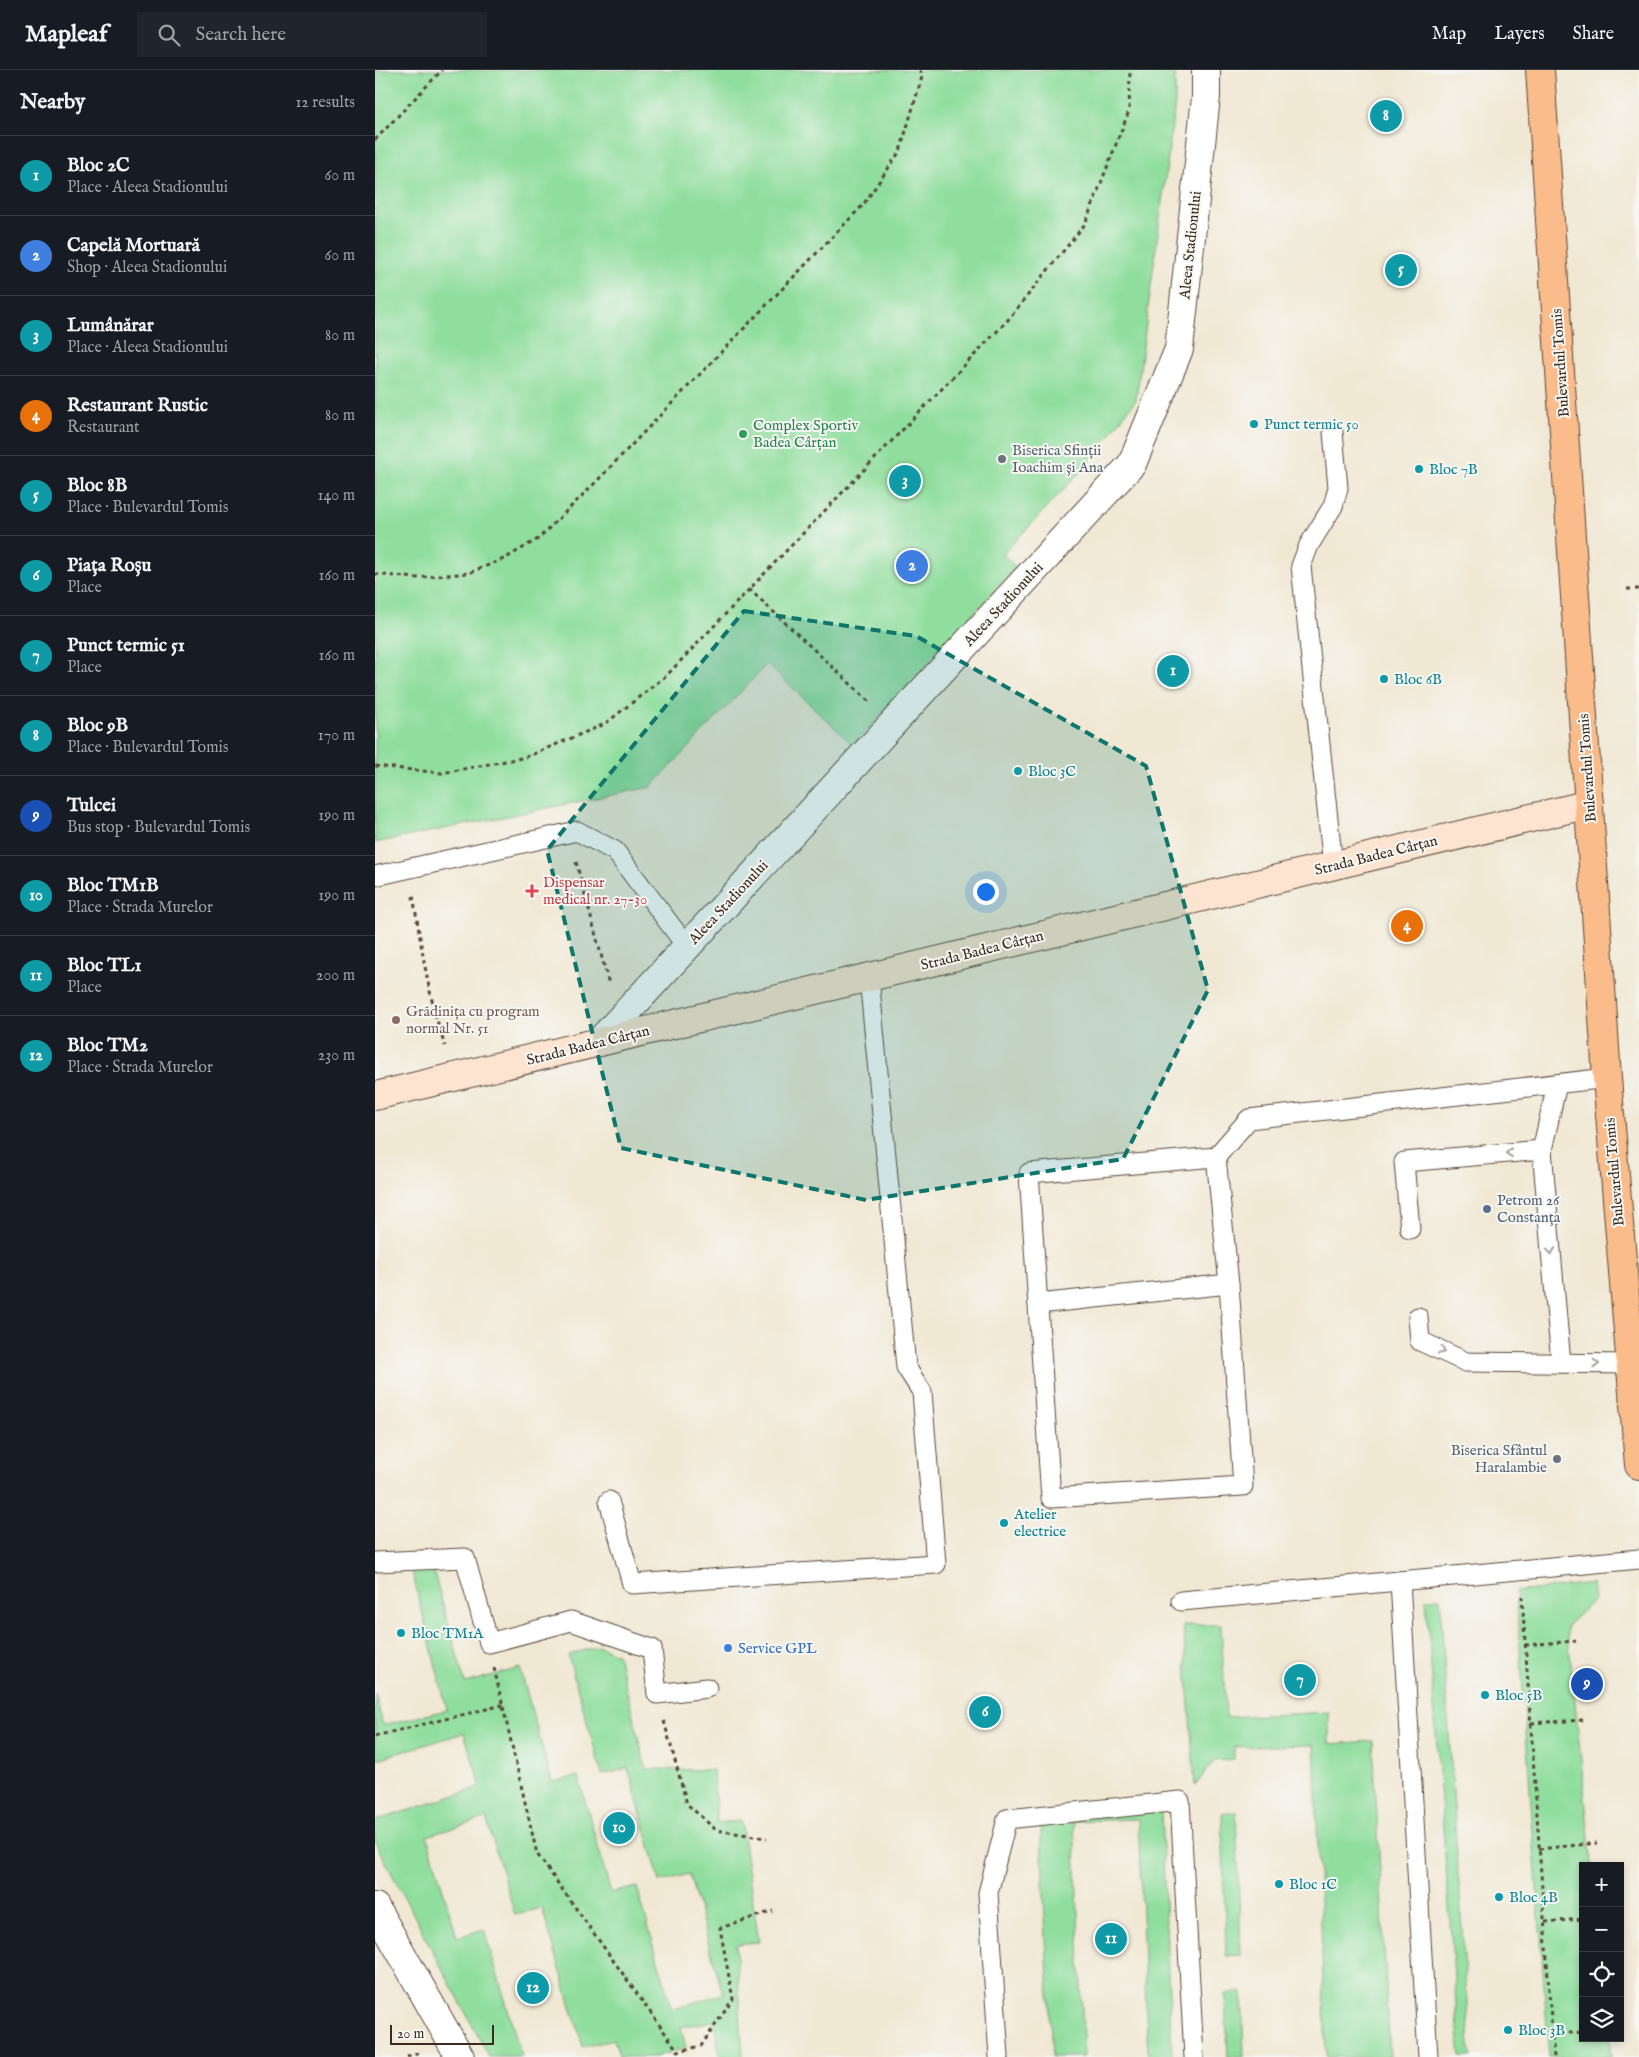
<!DOCTYPE html>
<html lang="en">
<head>
<meta charset="utf-8">
<style>
	body { margin:0; font-family:"IM FELL English",serif; background:#20242c; color:#f1f3f6 }
	.controls { position:absolute; right:15px; bottom:15px; display:grid; overflow:hidden; border-radius:0px; box-shadow:0 2px 8px #0003 }
	.controls button { width:45px; height:45px; display:grid; place-items:center; padding:0; border:0; border-bottom:1px solid #363941; background:#171b24; color:#f1f3f6; font:25px sans-serif }
	.scale { position:absolute; left:15px; bottom:12px; width:104px; box-sizing:border-box; padding-left:5px; border:2px solid #3b2a1e; border-top:0; font-size:14px; line-height:18px; white-space:nowrap; color:#3b2a1e; -webkit-text-stroke:4px #f6f6f2; paint-order:stroke }
	.you { position:absolute; left:610px; top:821px; width:18px; height:18px; margin:-12px; border:4px solid #fff; border-radius:50%; background:#1a73e8; box-shadow:0 0 0 8px #1a73e833 }
	.badge { display:grid; place-items:center; width:32px; height:32px; border-radius:50%; background:#d1495b; color:#fff; font-size:16px; font-weight:700 }
	.pin { position:absolute; translate:-50% -50%; border:2px solid #fff; box-shadow:0 1px 5px #0006 }
	.list { margin:0; padding:0; list-style:none }
	h2 { display:flex; justify-content:space-between; align-items:center; height:65px; margin:0; padding:0 20px; font-size:21px }
	h2 small { font-size:16px; font-weight:400; color:#9ea1a6 }
	.list li { display:grid; grid-template-columns:32px 1fr auto; gap:15px; align-items:center; box-sizing:border-box; height:80px; padding:0 20px; border-top:1px solid #363941 }
	.list b { display:block; font-size:19px; white-space:nowrap }
	.list p { margin:0; font-size:16px; white-space:nowrap; color:#9ea1a6 }
	.list em { font-size:16px; font-style:normal; color:#9ea1a6 }
	.icon { flex:none; width:28px; height:28px; fill:none; stroke:currentColor; stroke-width:2; stroke-linecap:round; stroke-linejoin:round }
	.map { position:relative; flex:none; width:1264px; height:1987px; overflow:hidden }
	header { display:flex; align-items:center; gap:30px; box-sizing:border-box; height:70px; padding:0 25px; background:#171b24; border-bottom:1px solid #363941 }
	header strong { font-size:24px }
	nav { display:flex; gap:28px; margin-inline-start:auto; font-size:18px }
	.search { width:350px; height:45px; background:#20242c; display:flex; align-items:center; gap:12px; box-sizing:border-box; padding:0 18px; border-radius:0px; color:#9ea1a6; font-size:19px }
	main { display:flex }
	aside { flex:1; background:#171b24 }
	.map>svg:first-child { display:block }
	.green { fill:#8fde9d; stroke:#65845e }
	.lines { fill:none; stroke-linecap:round; stroke-linejoin:round }
	.lane-casing { stroke:#564639; stroke-width:21 }
	.street-casing { stroke:#564639; stroke-width:30 }
	.secondary-casing { stroke:#564639; stroke-width:30 }
	.primary-casing { stroke:#564639; stroke-width:30 }
	.path { stroke:#564639; stroke-width:3; stroke-dasharray:4 4; stroke-linecap:butt }
	.lane { stroke:#fff; stroke-width:19 }
	.street { stroke:#fff; stroke-width:28 }
	.secondary { stroke:#fde4d0; stroke-width:28 }
	.primary { stroke:#f9bc8a; stroke-width:28 }
	.oneway { stroke:#a79f9a }
	.marked { fill:#0f766e; fill-opacity:0.2; stroke:#0f766e; stroke-width:4; stroke-dasharray:10 6; stroke-linejoin:round }
	.culture-dot { fill:#0f9aa8; stroke:#f6f6f2; stroke-width:2 }
	.leisure-dot { fill:#2e9e5b; stroke:#f6f6f2; stroke-width:2 }
	.worship-dot { fill:#6b7280; stroke:#f6f6f2; stroke-width:2 }
	.health-dot { fill:#e0444e; stroke:#f6f6f2; stroke-width:2 }
	.education-dot { fill:#8d6e63; stroke:#f6f6f2; stroke-width:2 }
	.service-dot { fill:#5c6f8a; stroke:#f6f6f2; stroke-width:2 }
	.shop-dot { fill:#3f7fe0; stroke:#f6f6f2; stroke-width:2 }
	.labels { text-anchor:middle; stroke-width:4; stroke-linejoin:round; paint-order:stroke }
	.street-label { font-size:15px; fill:#3b2a1e; stroke:#f6f6f2 }
	.culture-label { font-size:15px; fill:#0d838f; stroke:#f6f6f2; text-anchor:start }
	.leisure-label { font-size:15px; fill:#27864d; stroke:#f6f6f2; text-anchor:start }
	.worship-label { font-size:15px; fill:#5b616d; stroke:#f6f6f2; text-anchor:start }
	.health-label { font-size:15px; fill:#be3a42; stroke:#f6f6f2; text-anchor:start }
	.education-label { font-size:15px; fill:#785e54; stroke:#f6f6f2; text-anchor:start }
	.service-label { font-size:15px; fill:#4e5e75; stroke:#f6f6f2; text-anchor:start }
	.shop-label { font-size:15px; fill:#366cbe; stroke:#f6f6f2; text-anchor:start }
</style>
</head>
<body>
<header>
<strong>Mapleaf</strong>
<div class="search"><svg class="icon" aria-label="search" viewBox="0 0 24 24"><circle cx="10" cy="10" r="6"/><path d="M15 15l6 6"/></svg>Search here</div>
<nav><a>Map</a><a>Layers</a><a>Share</a></nav>
</header>
<main>
<aside>
<h2>Nearby<small>12 results</small></h2>
<ul class="list">
<li><span class="badge" style="background:#0f9aa8">1</span><div><b>Bloc 2C</b><p>Place · Aleea Stadionului</p></div><em>60 m</em></li>
<li><span class="badge" style="background:#3f7fe0">2</span><div><b>Capelă Mortuară</b><p>Shop · Aleea Stadionului</p></div><em>60 m</em></li>
<li><span class="badge" style="background:#0f9aa8">3</span><div><b>Lumânărar</b><p>Place · Aleea Stadionului</p></div><em>80 m</em></li>
<li><span class="badge" style="background:#e8710a">4</span><div><b>Restaurant Rustic</b><p>Restaurant</p></div><em>80 m</em></li>
<li><span class="badge" style="background:#0f9aa8">5</span><div><b>Bloc 8B</b><p>Place · Bulevardul Tomis</p></div><em>140 m</em></li>
<li><span class="badge" style="background:#0f9aa8">6</span><div><b>Piața Roșu</b><p>Place</p></div><em>160 m</em></li>
<li><span class="badge" style="background:#0f9aa8">7</span><div><b>Punct termic 51</b><p>Place</p></div><em>160 m</em></li>
<li><span class="badge" style="background:#0f9aa8">8</span><div><b>Bloc 9B</b><p>Place · Bulevardul Tomis</p></div><em>170 m</em></li>
<li><span class="badge" style="background:#1a4fb4">9</span><div><b>Tulcei</b><p>Bus stop · Bulevardul Tomis</p></div><em>190 m</em></li>
<li><span class="badge" style="background:#0f9aa8">10</span><div><b>Bloc TM1B</b><p>Place · Strada Murelor</p></div><em>190 m</em></li>
<li><span class="badge" style="background:#0f9aa8">11</span><div><b>Bloc TL1</b><p>Place</p></div><em>200 m</em></li>
<li><span class="badge" style="background:#0f9aa8">12</span><div><b>Bloc TM2</b><p>Place · Strada Murelor</p></div><em>230 m</em></li>
</ul>
</aside>
<div class="map">
<svg width="1264" height="1987" viewBox="0 0 1264 1987">
	<rect width="100%" height="100%" fill="#f6f6f2"/>
	<filter id="ink" filterUnits="userSpaceOnUse"><feTurbulence type="fractalNoise" baseFrequency=".02" numOctaves="2"/><feDisplacementMap in="SourceGraphic" scale="10" xChannelSelector="R" yChannelSelector="G"/><feConvolveMatrix kernelMatrix="1 2 1 2 8 2 1 2 1" color-interpolation-filters="sRGB"/></filter>
	<filter id="wash" filterUnits="userSpaceOnUse"><feTurbulence type="fractalNoise" baseFrequency=".0096" numOctaves="4" result="noise"/><feDisplacementMap in="SourceGraphic" scale="20" xChannelSelector="R" yChannelSelector="G"/><feGaussianBlur stdDeviation="1.12" result="paint"/><feColorMatrix in="noise" values="0 0 0 0 0 0 0 0 0 0 0 0 0 0 0 0 0 1.4 0 .05"/><feComposite in="paint" operator="in"/></filter>
	<g filter="url(#wash)">
		<rect width="100%" height="100%" fill="#f1e8d4"/>
		<g class="green">
			<polygon points="0,0 800,0 800,33 761,330 710,397 628,484 641,497 478,675 392,594 276,717 0,773"/>
			<polygon points="56,1492 90,1613 145,1598 177,1712 203,1706 236,1823 262,1817 297,1939 348,1924 314,1804 285,1812 253,1698 227,1705 193,1585 225,1576 243,1585 271,1699 338,1700 342,1753 366,1751 384,1872 361,1874 368,1987 345,1987 339,1951 306,1957 311,1978 279,1987 244,1987 239,1969 208,1977 167,1838 140,1845 111,1748 52,1766 82,1867 109,1859 147,1987 114,1987 0,1772 0,1751 106,1717 89,1663 0,1690 0,1623 8,1655 72,1640 35,1494"/>
			<polygon points="1217,1513 1219,1530 1192,1556 1217,1796 1208,1796 1208,1968 1234,1968 1236,1987 1174,1987 1141,1522"/>
			<polygon points="1065,1528 1092,1933 1096,1987 1085,1987 1051,1529"/>
			<polygon points="808,1555 846,1555 851,1647 954,1642 954,1674 998,1671 1015,1987 951,1987 939,1675 859,1677 859,1689 839,1691 820,1716"/>
			<polygon points="786,1742 797,1987 773,1987 763,1749 699,1751 709,1987 677,1987 665,1748"/>
			<polygon points="861,1742 866,1885 851,1886 847,1744"/>
			<polygon points="867,1921 869,1987 853,1987 850,1924"/>
		</g>
	</g>
	<g filter="url(#ink)">
		<g class="lines">
			<defs>
				<g id="lane">
					<polyline points="958,796 926,496 934,475 958,436 963,418 958,362"/>
					<polyline points="0,806 202,761 240,781 312,877"/>
					<polyline points="1167,1080 1186,1293"/>
					<polyline points="841,1087 654,1103 676,1428 868,1416 854,1214"/>
					<polyline points="1035,1159 1029,1092 1167,1080 1182,1014"/>
					<polyline points="663,1234 854,1214 841,1087 874,1049 1232,1008"/>
					<polyline points="1043,1247 1045,1271 1091,1292 1256,1294"/>
					<polyline points="234,1431 257,1514 561,1494 547,1322 531,1297 494,907"/>
					<polyline points="0,1492 90,1488 114,1573 196,1551 277,1579 282,1624 332,1618"/>
					<polyline points="1025,1511 1053,1987"/>
					<polyline points="806,1531 1264,1489"/>
					<polyline points="624,1987 613,1823 632,1749 805,1731 819,1987"/>
				</g>
				<g id="street">
					<polyline points="224,972 757,394 804,279 831,27 831,0"/>
					<polyline points="0,1837 85,1987"/>
				</g>
				<polyline id="secondary" points="0,1026 1214,734"/>
				<polyline id="primary" points="1165,0 1232,1008 1264,1395"/>
			</defs>
			<use href="#lane" class="lane-casing"/>
			<use href="#street" class="street-casing"/>
			<use href="#secondary" class="secondary-casing"/>
			<use href="#primary" class="primary-casing"/>
			<g class="path">
				<polyline points="0,70 67,0"/>
				<polyline points="0,504 41,508 94,503 131,488 163,469 219,414 488,135 525,81 547,7 545,0"/>
				<polyline points="374,519 496,633"/>
				<polyline points="1252,519 1264,519"/>
				<polyline points="0,696 67,703 151,687 230,654 292,605 632,251 710,154 754,41 755,0"/>
				<polyline points="201,792 234,914"/>
				<path d="M 38,826 C 47,877 53,927 70,976"/>
				<polyline points="1147,1526 1177,1964"/>
				<polyline points="1150,1575 1201,1571"/>
				<polyline points="119,1598 162,1784 303,1981 326,1976 358,1929 345,1858 398,1841"/>
				<polyline points="289,1651 312,1734 341,1760 392,1768"/>
				<polyline points="1156,1653 1209,1650"/>
				<polyline points="0,1666 128,1635"/>
				<polyline points="1164,1779 1222,1773"/>
				<polyline points="1170,1852 1208,1849"/>
				<polyline points="32,1987 47,1982"/>
				<polyline points="1179,1987 1177,1964 1208,1962"/>
			</g>
			<use href="#lane" class="lane"/>
			<use href="#street" class="street"/>
			<use href="#secondary" class="secondary"/>
			<use href="#primary" class="primary"/>
		</g>
		<defs><path id="oneway-chevron" d="M-2-3.5L2.5 0L-2 3.5" fill="none" stroke-width="1.6" stroke-linecap="round" stroke-linejoin="round" transform="scale(1.25)"/></defs>
		<g class="oneway">
			<use href="#oneway-chevron" transform="translate(1134 1083) rotate(175)"/>
			<use href="#oneway-chevron" transform="translate(1176 1181) rotate(85)"/>
			<use href="#oneway-chevron" transform="translate(1067 1281) rotate(25)"/>
			<use href="#oneway-chevron" transform="translate(1221 1294) rotate(1)"/>
		</g>
	</g>
	<path class="marked" d="M 369,541 L 541,566 L 771,696 L 833,920 L 748,1089 L 491,1130 L 246,1078 L 172,780 Z"/>
	<g class="culture-dot">
		<circle cx="879" cy="354" r="5"/>
		<circle cx="1044" cy="399" r="5"/>
		<circle cx="1009" cy="609" r="5"/>
		<circle cx="643" cy="701" r="5"/>
		<circle cx="629" cy="1453" r="5"/>
		<circle cx="26" cy="1563" r="5"/>
		<circle cx="1110" cy="1625" r="5"/>
		<circle cx="904" cy="1814" r="5"/>
		<circle cx="1124" cy="1827" r="5"/>
		<circle cx="1133" cy="1960" r="5"/>
	</g>
	<circle class="leisure-dot" cx="368" cy="364" r="5"/>
	<g class="worship-dot">
		<circle cx="627" cy="389" r="5"/>
		<circle cx="1182" cy="1389" r="5"/>
	</g>
	<path class="health-dot" d="M154.5 813.5h5v5h5v5h-5v5h-5v-5h-5v-5h5z"/>
	<circle class="education-dot" cx="21" cy="950" r="5"/>
	<circle class="service-dot" cx="1112" cy="1139" r="5"/>
	<circle class="shop-dot" cx="353" cy="1578" r="5"/>
	<g class="labels">
		<g class="street-label">
			<text transform="translate(815 175) rotate(-84)" y="5">Aleea Stadionului</text>
			<text transform="translate(1185 293) rotate(-94)" y="5">Bulevardul Tomis</text>
			<text transform="translate(628 534) rotate(-47)" y="5">Aleea Stadionului</text>
			<text transform="translate(1212 698) rotate(-94)" y="5">Bulevardul Tomis</text>
			<text transform="translate(1001 785) rotate(-14)" y="5">Strada Badea Cârțan</text>
			<text transform="translate(353 832) rotate(-47)" y="5">Aleea Stadionului</text>
			<text transform="translate(607 880) rotate(-14)" y="5">Strada Badea Cârțan</text>
			<text transform="translate(213 975) rotate(-14)" y="5">Strada Badea Cârțan</text>
			<text transform="translate(1239 1102) rotate(-95)" y="5">Bulevardul Tomis</text>
		</g>
		<g class="culture-label">
			<text x="889" y="359">Punct termic 50</text>
			<text x="1054" y="404">Bloc 7B</text>
			<text x="1019" y="614">Bloc 6B</text>
			<text x="653" y="706">Bloc 3C</text>
			<text x="639" y="1449">Atelier<tspan x="639" dy="17">electrice</tspan></text>
			<text x="36" y="1568">Bloc TM1A</text>
			<text x="1120" y="1630">Bloc 5B</text>
			<text x="914" y="1819">Bloc 1C</text>
			<text x="1134" y="1832">Bloc 4B</text>
			<text x="1143" y="1965">Bloc 3B</text>
		</g>
		<g class="leisure-label">
			<text x="378" y="360">Complex Sportiv<tspan x="378" dy="17">Badea Cârțan</tspan></text>
		</g>
		<g class="worship-label">
			<text x="637" y="385">Biserica Sfinții<tspan x="637" dy="17">Ioachim și Ana</tspan></text>
			<text x="1172" y="1385" text-anchor="end">Biserica Sfântul<tspan x="1172" dy="17">Haralambie</tspan></text>
		</g>
		<g class="health-label">
			<text x="168" y="817">Dispensar<tspan x="168" dy="17">medical nr. 27-30</tspan></text>
		</g>
		<g class="education-label">
			<text x="31" y="946">Grădinița cu program<tspan x="31" dy="17">normal Nr. 51</tspan></text>
		</g>
		<g class="service-label">
			<text x="1122" y="1135">Petrom 26<tspan x="1122" dy="17">Constanța</tspan></text>
		</g>
		<g class="shop-label">
			<text x="363" y="1583">Service GPL</text>
		</g>
	</g>
</svg>
<div class="controls">
<button>+</button>
<button>−</button>
<button><svg class="icon" aria-label="locate" viewBox="0 0 24 24"><circle cx="12" cy="12" r="6"/><path d="M12 2v4M12 18v4M2 12h4M18 12h4"/></svg></button>
<button><svg class="icon" aria-label="layers" viewBox="0 0 24 24"><path d="M12 4l9 5-9 5-9-5zM3 14l9 5 9-5"/></svg></button>
</div>
<div class="scale">20 m</div>
<div class="you"></div>
<div class="pin badge" style="left:798px;top:601px;background:#0f9aa8">1</div>
<div class="pin badge" style="left:537px;top:496px;background:#3f7fe0">2</div>
<div class="pin badge" style="left:530px;top:411px;background:#0f9aa8">3</div>
<div class="pin badge" style="left:1032px;top:856px;background:#e8710a">4</div>
<div class="pin badge" style="left:1026px;top:200px;background:#0f9aa8">5</div>
<div class="pin badge" style="left:610px;top:1642px;background:#0f9aa8">6</div>
<div class="pin badge" style="left:925px;top:1610px;background:#0f9aa8">7</div>
<div class="pin badge" style="left:1011px;top:46px;background:#0f9aa8">8</div>
<div class="pin badge" style="left:1212px;top:1614px;background:#1a4fb4">9</div>
<div class="pin badge" style="left:244px;top:1758px;background:#0f9aa8">10</div>
<div class="pin badge" style="left:736px;top:1869px;background:#0f9aa8">11</div>
<div class="pin badge" style="left:158px;top:1918px;background:#0f9aa8">12</div>
</div>
</main>
</body>
</html>
